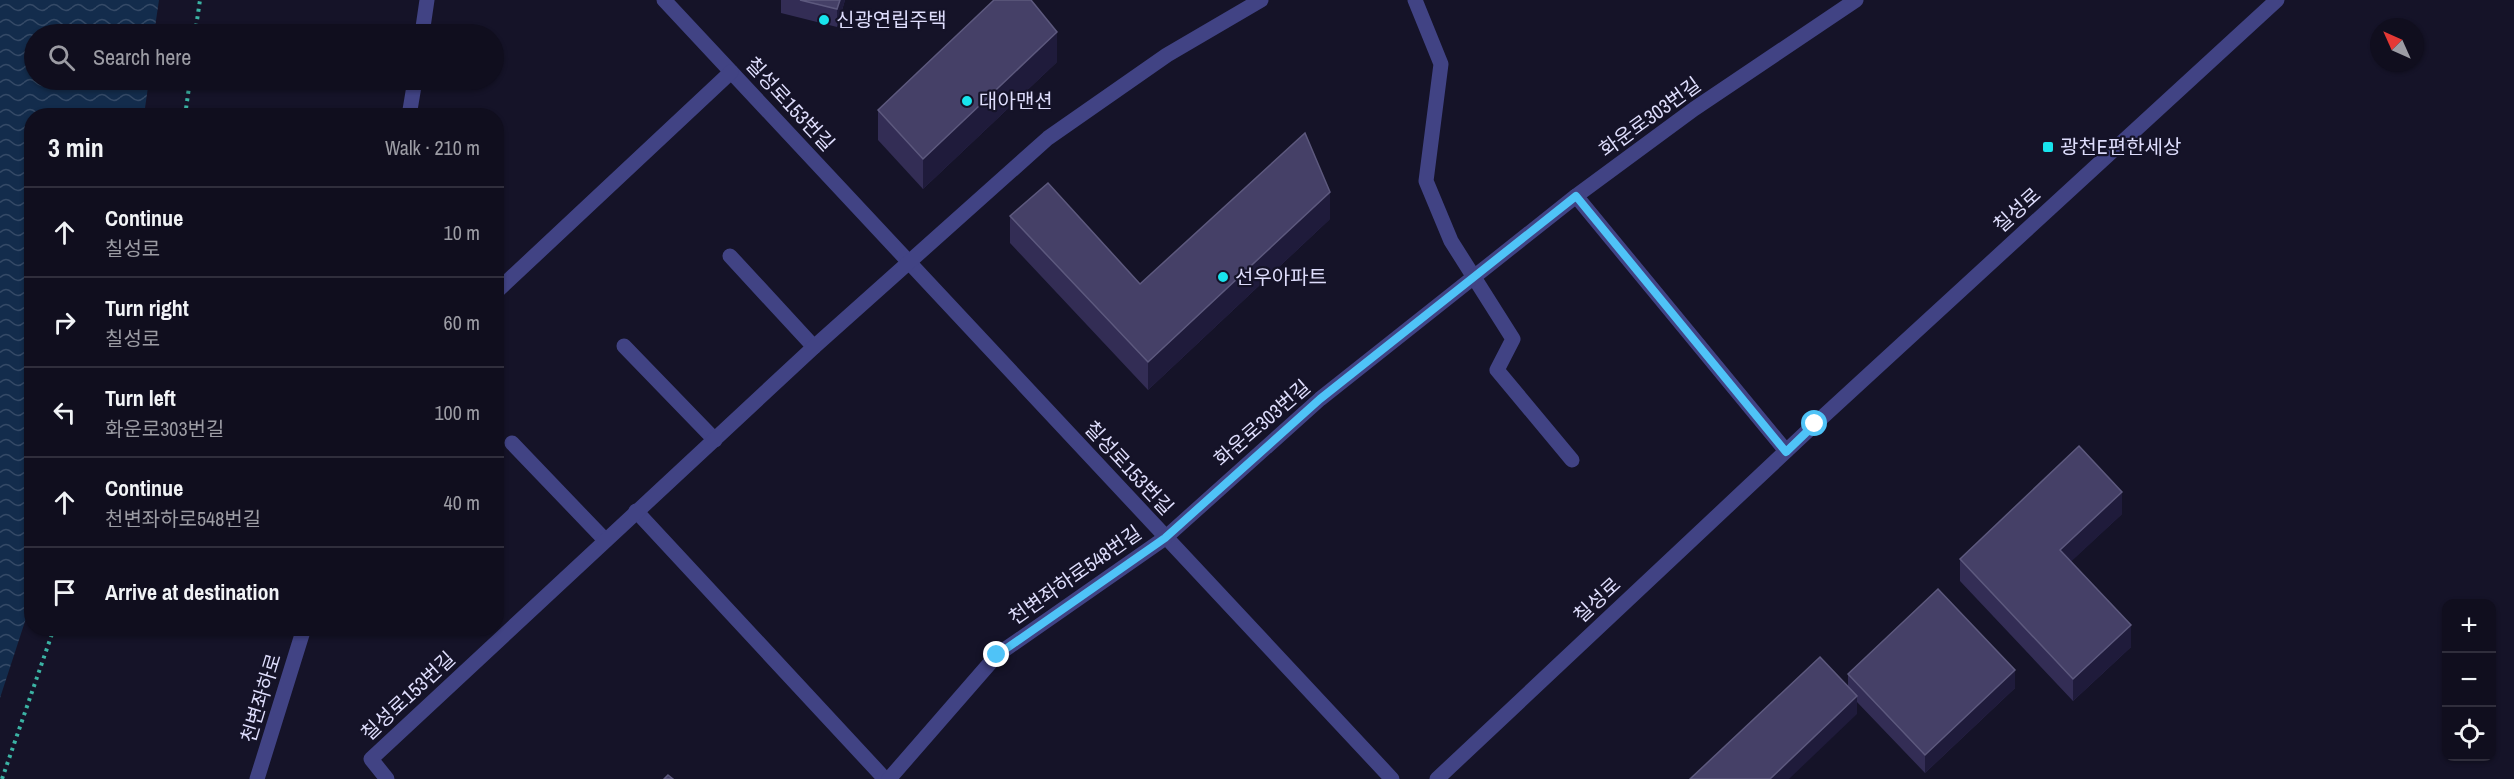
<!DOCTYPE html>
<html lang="en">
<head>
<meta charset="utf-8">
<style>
	body { margin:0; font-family:"Archivo Narrow","Noto Sans KR",sans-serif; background:#191727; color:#f1f3f6 }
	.controls { position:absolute; right:18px; bottom:18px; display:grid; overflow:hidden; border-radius:12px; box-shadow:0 2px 4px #0004 }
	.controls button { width:54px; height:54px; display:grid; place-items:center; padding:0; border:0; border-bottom:2px solid #302e3c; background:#100e1e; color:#f1f3f6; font:30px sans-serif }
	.compass { position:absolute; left:2370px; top:18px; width:54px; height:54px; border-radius:50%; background:#100e1e; box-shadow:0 2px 4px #0004; rotate:315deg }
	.stop { position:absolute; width:18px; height:18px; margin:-14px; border:4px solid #4fc3f7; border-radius:50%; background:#fff }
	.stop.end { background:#4fc3f7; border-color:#fff; box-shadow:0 2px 6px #0008 }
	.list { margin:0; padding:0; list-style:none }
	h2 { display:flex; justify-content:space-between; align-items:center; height:78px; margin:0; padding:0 24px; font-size:26px }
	h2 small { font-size:20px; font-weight:400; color:#9c9ca4 }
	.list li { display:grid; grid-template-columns:39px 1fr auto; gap:18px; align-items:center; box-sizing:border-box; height:90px; padding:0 24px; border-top:2px solid #302e3c }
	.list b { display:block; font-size:22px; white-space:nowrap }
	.list p { margin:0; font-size:20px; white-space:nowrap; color:#9c9ca4 }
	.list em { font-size:20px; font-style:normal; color:#9c9ca4 }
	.icon { flex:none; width:33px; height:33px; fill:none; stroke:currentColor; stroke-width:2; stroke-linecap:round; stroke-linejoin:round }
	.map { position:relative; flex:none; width:2514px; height:779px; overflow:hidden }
	.search { position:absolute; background:#100e1e; box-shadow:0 2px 4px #0004; left:24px; top:24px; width:480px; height:66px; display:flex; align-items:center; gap:15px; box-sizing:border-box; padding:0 21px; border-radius:33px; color:#9c9ca4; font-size:22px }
	.panel { position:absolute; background:#100e1e; box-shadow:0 2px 4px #0004; left:24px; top:108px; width:480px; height:528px; border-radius:24px }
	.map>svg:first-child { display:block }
	.water { fill:url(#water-waves) }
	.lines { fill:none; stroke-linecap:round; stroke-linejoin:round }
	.path { stroke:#3bb3a4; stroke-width:4; stroke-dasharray:3 4.5; stroke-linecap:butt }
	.minor { stroke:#414384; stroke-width:15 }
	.wall { fill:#332d55 }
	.shaded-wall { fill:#1f1b3b }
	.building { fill:#454067; stroke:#5d597e; stroke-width:1.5 }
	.route { stroke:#4fc3f7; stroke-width:8 }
	.poi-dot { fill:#18e4ed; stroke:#151328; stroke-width:2 }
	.labels { text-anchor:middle; stroke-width:4.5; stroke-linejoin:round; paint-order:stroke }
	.poi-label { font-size:20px; fill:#deddfc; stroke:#151328; text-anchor:start }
	.street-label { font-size:20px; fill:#deddfc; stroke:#151328 }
</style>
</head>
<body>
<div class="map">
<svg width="2514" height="779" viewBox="0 0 2514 779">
	<defs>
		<pattern id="water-waves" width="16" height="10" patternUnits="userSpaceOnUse" patternTransform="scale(1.5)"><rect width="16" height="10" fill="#132c4c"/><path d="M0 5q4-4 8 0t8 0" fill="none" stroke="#354a67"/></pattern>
	</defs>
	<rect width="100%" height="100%" fill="#151328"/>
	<polygon class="water" points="0,0 159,0 154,34 34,34 34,80 149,80 144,115 32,116 31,603 0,698"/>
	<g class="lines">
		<g class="path">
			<polyline points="195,34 200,0"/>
			<polyline points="185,116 190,80"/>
			<polyline points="2,779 54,628"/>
		</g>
		<g class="minor">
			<polyline points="664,0 1392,779"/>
			<polyline points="1415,0 1441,64 1426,181 1451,241 1513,339 1497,370 1572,460"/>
			<polyline points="422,34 427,0"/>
			<polyline points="409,116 415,80"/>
			<polyline points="1576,196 1786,451"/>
			<polyline points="730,256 814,347"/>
			<polyline points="496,292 731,72"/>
			<polyline points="624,346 715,440"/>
			<polyline points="512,443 605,540"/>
			<polyline points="636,511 885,779"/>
			<polyline points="257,779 304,628"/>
			<polyline points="387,779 371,759 814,347 1048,138 1167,55 1261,0"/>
			<polyline points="889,779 997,655 1165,538 1320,399 1576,196 1694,109 1856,0"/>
			<polyline points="1437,779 1815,424 2277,0"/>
		</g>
	</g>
	<g class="wall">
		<polygon points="781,0 845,0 837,27 781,13"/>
		<polygon points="1057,62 923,189 878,140 878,110"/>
		<polygon points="1010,216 1140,284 1330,219 1148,390 1010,243"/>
		<polygon points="2122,514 2071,561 2131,647 2073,701 1960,581 1960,559"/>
		<polygon points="1848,674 2015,688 1925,773 1857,702 1857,714 1848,686"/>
	</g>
	<g class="shaded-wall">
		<polygon points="840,0 845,0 837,27 837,9"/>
		<polygon points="1057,32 1057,62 923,189 923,159"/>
		<polygon points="1330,192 1330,219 1148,390 1148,362"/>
		<polygon points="2122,492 2122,514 2060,572 2060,550"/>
		<polygon points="2131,625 2131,647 2073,701 2073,679"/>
		<polygon points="2015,670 2015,688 1925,773 1925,755"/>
		<polygon points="1857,696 1857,714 1789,779 1770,779"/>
	</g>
	<g class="building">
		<polygon points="800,0 840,0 837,9"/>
		<polygon points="994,0 1031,0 1057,32 923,159 878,110"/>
		<polygon points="1305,133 1330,192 1148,362 1010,216 1048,183 1140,284"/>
		<polygon points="2079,446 2122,492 2060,550 2131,625 2073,679 1960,559"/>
		<polygon points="1938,589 2015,670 1925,755 1848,674"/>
		<polygon points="1820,657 1857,696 1770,779 1690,779"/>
		<polygon points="668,775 673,779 664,779"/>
	</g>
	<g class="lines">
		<polyline class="route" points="997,655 1165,538 1320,399 1576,196 1786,452 1815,424"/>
	</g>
	<g class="poi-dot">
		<circle cx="824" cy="20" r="6"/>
		<circle cx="967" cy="101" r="6"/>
		<rect x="2042" y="141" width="12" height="12" rx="3"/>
		<circle cx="1223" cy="277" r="6"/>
	</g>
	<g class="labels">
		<g class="poi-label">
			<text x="836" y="27">신광연립주택</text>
			<text x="979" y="108">대아맨션</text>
			<text x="2060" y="154">광천E편한세상</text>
			<text x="1235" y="284">선우아파트</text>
		</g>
		<g class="street-label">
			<text transform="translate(790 104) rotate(47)" y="7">칠성로153번길</text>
			<text transform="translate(1650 117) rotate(-36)" y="7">화운로303번길</text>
			<text transform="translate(2017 210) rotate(-42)" y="7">칠성로</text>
			<text transform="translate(1262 423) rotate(-41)" y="7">화운로303번길</text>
			<text transform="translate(1129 468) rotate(47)" y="7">칠성로153번길</text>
			<text transform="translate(1075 575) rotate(-35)" y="7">천변좌하로548번길</text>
			<text transform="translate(1597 600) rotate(-43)" y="7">칠성로</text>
			<text transform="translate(408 696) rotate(-43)" y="7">칠성로153번길</text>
			<text transform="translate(261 698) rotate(-73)" y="7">천변좌하로</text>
		</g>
	</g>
</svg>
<div class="controls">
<button>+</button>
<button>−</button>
<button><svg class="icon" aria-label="locate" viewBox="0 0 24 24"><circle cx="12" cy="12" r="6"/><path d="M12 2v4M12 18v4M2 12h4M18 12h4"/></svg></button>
</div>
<svg class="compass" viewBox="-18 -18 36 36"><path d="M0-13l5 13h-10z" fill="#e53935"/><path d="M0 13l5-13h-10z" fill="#9c9ca4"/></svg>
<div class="stop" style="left:1815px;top:424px"></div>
<div class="stop end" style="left:997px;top:655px"></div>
<div class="search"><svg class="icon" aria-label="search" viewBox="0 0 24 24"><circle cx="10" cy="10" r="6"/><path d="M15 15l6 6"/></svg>Search here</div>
<section class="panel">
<h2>3 min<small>Walk · 210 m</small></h2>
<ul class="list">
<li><svg class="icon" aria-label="ahead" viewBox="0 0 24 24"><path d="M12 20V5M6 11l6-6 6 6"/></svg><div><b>Continue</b><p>칠성로</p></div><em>10 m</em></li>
<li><svg class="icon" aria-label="right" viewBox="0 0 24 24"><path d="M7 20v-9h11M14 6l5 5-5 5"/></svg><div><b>Turn right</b><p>칠성로</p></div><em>60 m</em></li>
<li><svg class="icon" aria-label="left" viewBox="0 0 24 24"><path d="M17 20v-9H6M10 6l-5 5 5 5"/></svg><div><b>Turn left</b><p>화운로303번길</p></div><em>100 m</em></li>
<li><svg class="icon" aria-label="ahead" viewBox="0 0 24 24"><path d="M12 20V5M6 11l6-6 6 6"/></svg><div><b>Continue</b><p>천변좌하로548번길</p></div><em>40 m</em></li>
<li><svg class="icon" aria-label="arrive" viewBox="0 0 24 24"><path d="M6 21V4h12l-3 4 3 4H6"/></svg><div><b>Arrive at destination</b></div></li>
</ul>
</section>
</div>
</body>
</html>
